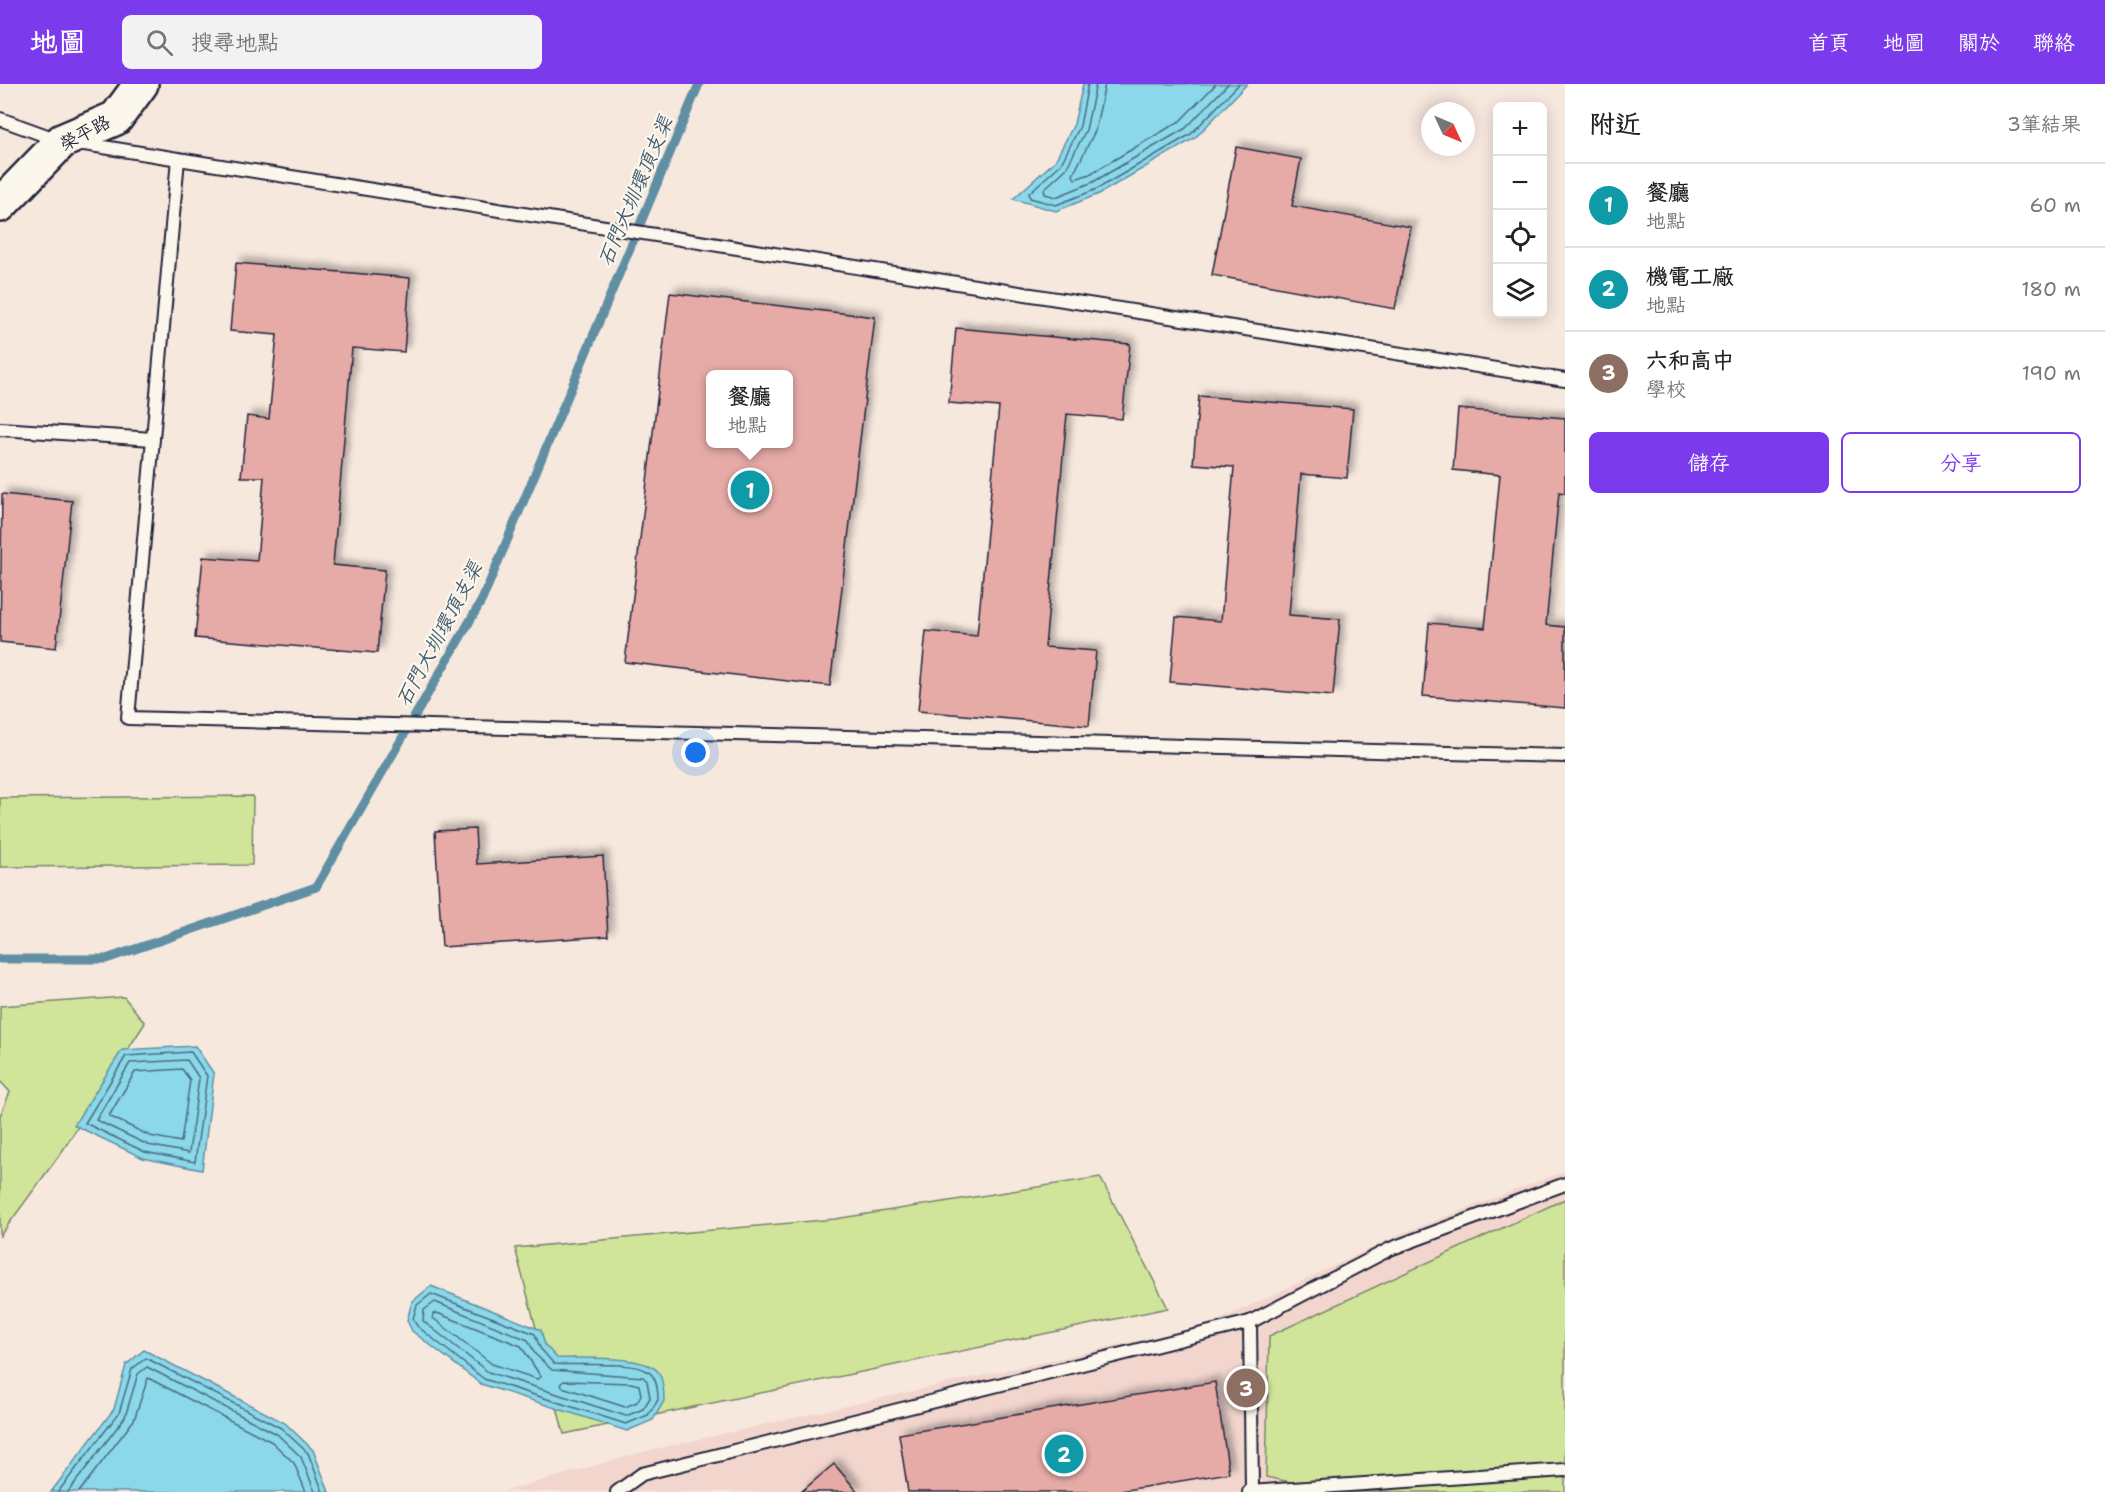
<!DOCTYPE html>
<html lang="zh-TW">
<head>
<meta charset="utf-8">
<style>
	body { margin:0; font-family:"Shantell Sans","LXGW WenKai TC",sans-serif; background:#f2f2f2; color:#222 }
	.controls { position:absolute; right:18px; top:18px; display:grid; overflow:hidden; border-radius:9px; box-shadow:0 3px 15px #0003 }
	.controls button { width:54px; height:54px; display:grid; place-items:center; padding:0; border:0; border-bottom:2px solid #e0e0e0; background:#fff; color:#222; font:30px sans-serif }
	.compass { position:absolute; left:1421px; top:18px; width:54px; height:54px; border-radius:50%; background:#fff; box-shadow:0 3px 15px #0003; rotate:134deg }
	.you { position:absolute; left:696px; top:669px; width:21px; height:21px; margin:-15px; border:4px solid #fff; border-radius:50%; background:#1a73e8; box-shadow:0 0 0 9px #1a73e833 }
	.badge { display:grid; place-items:center; width:39px; height:39px; border-radius:50%; background:#7c3aed; color:#fff; font-size:20px; font-weight:700 }
	.pin { position:absolute; translate:-50% -50%; border:3px solid #fff; box-shadow:0 2px 6px #0006 }
	.popup { position:absolute; left:706px; top:286px; width:87px; height:78px; box-sizing:border-box; display:grid; place-content:center; border-radius:9px; background:#fff; filter:drop-shadow(0 2px 4px #0005); font-size:20px; white-space:nowrap; color:#767676 }
	.popup b { font-size:22px; color:#222 }
	.popup::after { content:''; position:absolute; left:50%; top:100%; margin-left:-12px; border:12px solid transparent; border-top-color:#fff }
	.list { margin:0; padding:0; list-style:none }
	h2 { display:flex; justify-content:space-between; align-items:center; height:78px; margin:0; padding:0 24px; font-size:26px }
	h2 small { font-size:20px; font-weight:400; color:#767676 }
	.list li { display:grid; grid-template-columns:39px 1fr auto; gap:18px; align-items:center; box-sizing:border-box; height:84px; padding:0 24px; border-top:2px solid #e0e0e0 }
	.list b { display:block; font-size:22px; white-space:nowrap }
	.list p { margin:0; font-size:20px; white-space:nowrap; color:#767676 }
	.list em { font-size:20px; font-style:normal; color:#767676 }
	.actions { display:flex; gap:12px; padding:18px 24px }
	.actions a { flex:1; padding:14px 0; border:2px solid #7c3aed; border-radius:9px; text-align:center; font-size:21px; color:#7c3aed }
	.actions .main { background:#7c3aed; color:#fff }
	.icon { flex:none; width:33px; height:33px; fill:none; stroke:currentColor; stroke-width:2; stroke-linecap:round; stroke-linejoin:round }
	.map { position:relative; flex:none; width:1565px; height:1408px; overflow:hidden }
	header { display:flex; align-items:center; gap:36px; box-sizing:border-box; height:84px; padding:0 30px; background:#7c3aed; color:#fff }
	header strong { font-size:28px }
	nav { display:flex; gap:33px; margin-inline-start:auto; font-size:21px }
	.search { width:420px; height:54px; background:#f2f2f2; display:flex; align-items:center; gap:15px; box-sizing:border-box; padding:0 21px; border-radius:9px; color:#767676; font-size:22px }
	main { display:flex }
	aside { flex:1; background:#fff }
	.map>svg:first-child { display:block }
	.built { fill:#f2d6ce }
	.green { fill:#d0e599; stroke:#79846a; stroke-width:1.5 }
	.water { fill:#8ad8e9; stroke:#608fa3; stroke-width:1.5 }
	.lines { fill:none; stroke-linecap:round; stroke-linejoin:round }
	.shore { stroke:#4c6b81; stroke-width:1.5 }
	.stream { stroke:#608fa3; stroke-width:9 }
	.building { fill:#e6aba7; stroke:#22223b; stroke-width:1.5; fill-rule:evenodd; filter:url(#shadow) }
	.lane-casing { stroke:#22223b; stroke-width:16 }
	.secondary-casing { stroke:#22223b; stroke-width:38 }
	.lane { stroke:#fbf7ec; stroke-width:12 }
	.secondary { stroke:#fbf7ec; stroke-width:33 }
	.labels { text-anchor:middle; stroke-width:4.5; stroke-linejoin:round; paint-order:stroke }
	.street-label { font-size:18px; fill:#22223b; stroke:#fbf7ec }
	.water-label { font-size:20px; font-style:italic; fill:#41596f; stroke:#fbf7ec }
</style>
</head>
<body>
<header>
<strong>地圖</strong>
<div class="search"><svg class="icon" aria-label="search" viewBox="0 0 24 24"><circle cx="10" cy="10" r="6"/><path d="M15 15l6 6"/></svg>搜尋地點</div>
<nav><a>首頁</a><a>地圖</a><a>關於</a><a>聯絡</a></nav>
</header>
<main>
<div class="map">
<svg width="1565" height="1408" viewBox="0 0 1565 1408">
	<defs>
		<filter id="shadow"><feDropShadow dx="5.5" dy="-5.5" stdDeviation="3" flood-color="#0004"/></filter>
	</defs>
	<rect width="100%" height="100%" fill="#f7e8de"/>
	<filter id="ink" filterUnits="userSpaceOnUse"><feTurbulence type="fractalNoise" baseFrequency=".0167" numOctaves="2"/><feDisplacementMap in="SourceGraphic" scale="12" xChannelSelector="R" yChannelSelector="G"/><feConvolveMatrix kernelMatrix="1 2 1 2 8 2 1 2 1" color-interpolation-filters="sRGB"/></filter>
	<g filter="url(#ink)">
		<polygon class="built" points="1565,1087 1565,1408 502,1408 642,1368 1211,1240 1405,1148"/>
		<g class="green">
			<polygon points="253,712 252,781 0,783 0,714"/>
			<polygon points="124,913 145,939 63,1066 0,1152 0,1032 10,1008 0,997 0,922"/>
			<polygon points="1100,1093 1168,1224 564,1350 515,1164 835,1135"/>
			<polygon points="1565,1115 1565,1408 1338,1408 1266,1393 1269,1252"/>
		</g>
		<g class="water">
			<polygon points="1083,0 1247,0 1195,54 1099,110 1056,127 1013,115 1055,77 1074,40"/>
			<polygon points="195,962 214,990 202,1086 143,1074 74,1041 122,966"/>
			<path d="M 431,1202 L 541,1246 L 545,1261 L 557,1274 C 578,1275 647,1270 659,1289 C 663,1296 664,1309 664,1317 L 653,1336 L 627,1347 L 481,1300 L 412,1247 L 407,1236 L 412,1218 Z"/>
			<polygon points="144,1266 285,1339 313,1366 329,1408 51,1408 114,1325 126,1281"/>
		</g>
		<g class="lines">
			<g class="shore">
				<polyline points="1088,0 1080,42 1061,80 1029,109 1030,114 1056,121 1097,105 1191,50 1239,0"/>
				<polyline points="1096,0 1086,46 1066,85 1044,105 1045,110 1056,113 1093,98 1186,44 1228,0"/>
				<polyline points="1105,0 1095,47 1073,91 1075,95 1090,90 1180,37 1216,0"/>
				<polygon points="191,968 207,992 195,1078 145,1068 85,1039 126,972"/>
				<polygon points="187,976 199,994 189,1069 148,1061 96,1036 130,979"/>
				<polygon points="182,985 190,996 181,1058 150,1052 109,1032 135,988"/>
				<path d="M 431,1210 L 535,1250 L 540,1264 L 554,1280 C 576,1282 631,1277 647,1287 C 657,1292 658,1306 658,1316 L 648,1331 L 626,1340 L 484,1295 L 417,1242 L 413,1235 L 417,1221 Z"/>
				<polygon points="435,1218 528,1256 535,1270 552,1286 643,1293 647,1297 650,1314 643,1325 626,1332 488,1288 423,1237 424,1226"/>
				<polygon points="437,1229 521,1262 541,1293 537,1295 492,1280 433,1234 433,1230"/>
				<polygon points="564,1297 631,1299 639,1301 641,1311 637,1318 625,1323 562,1303 561,1299"/>
				<polyline points="58,1408 119,1329 132,1285 146,1274 281,1344 308,1369 323,1408"/>
				<polyline points="68,1408 125,1333 138,1290 147,1283 277,1350 301,1373 315,1408"/>
				<polyline points="79,1408 134,1336 148,1294 272,1358 294,1379 306,1408"/>
			</g>
			<polyline class="stream" points="0,875 106,875 316,803 482,516 699,0"/>
		</g>
		<g class="building">
			<polygon points="1236,63 1301,75 1292,122 1411,143 1395,225 1212,191"/>
			<polygon points="236,179 410,194 404,268 352,264 333,481 385,486 377,569 195,554 203,473 257,477 264,393 241,393 247,332 269,335 277,251 230,247"/>
			<path d="M 670,209 L 875,233 L 830,602 L 625,578 ZM 711,290 L 789,290 L 789,360 L 711,360 Z"/>
			<polygon points="956,244 1130,260 1122,335 1067,330 1045,563 1096,567 1089,642 918,627 926,547 977,552 999,323 949,319"/>
			<polygon points="1199,312 1353,325 1347,394 1301,390 1289,531 1340,535 1333,612 1170,598 1176,533 1221,537 1234,383 1193,380"/>
			<polygon points="1458,325 1565,334 1565,409 1559,408 1546,541 1565,543 1565,624 1423,612 1429,539 1485,544 1500,391 1453,386"/>
			<polygon points="2,410 72,417 56,564 0,558"/>
			<polygon points="475,745 477,780 603,772 608,852 442,863 435,747"/>
			<polygon points="1215,1298 1229,1389 1114,1408 908,1408 899,1350"/>
			<polygon points="834,1380 858,1408 801,1408"/>
		</g>
		<g class="lines">
			<defs>
				<g id="lane">
					<polyline points="0,35 58,56"/>
					<polyline points="78,59 1565,296"/>
					<polyline points="178,75 128,634 1565,672"/>
					<polyline points="0,345 153,355"/>
					<polyline points="1250,1238 1252,1407"/>
					<polyline points="617,1408 642,1390 1250,1238 1390,1165 1565,1100"/>
					<polyline points="1249,1408 1565,1386"/>
				</g>
				<polyline id="secondary" points="0,121 62,57 116,34 141,0"/>
			</defs>
			<use href="#lane" class="lane-casing"/>
			<use href="#secondary" class="secondary-casing"/>
			<use href="#lane" class="lane"/>
			<use href="#secondary" class="secondary"/>
		</g>
	</g>
	<g class="labels">
		<g class="street-label">
			<text transform="translate(85 49) rotate(-28)" y="6">榮平路</text>
		</g>
		<g class="water-label">
			<text transform="translate(635 107) rotate(-67)" y="7">石門大圳環頂支渠</text>
			<text transform="translate(439 550) rotate(-62)" y="7">石門大圳環頂支渠</text>
		</g>
	</g>
</svg>
<div class="controls">
<button>+</button>
<button>−</button>
<button><svg class="icon" aria-label="locate" viewBox="0 0 24 24"><circle cx="12" cy="12" r="6"/><path d="M12 2v4M12 18v4M2 12h4M18 12h4"/></svg></button>
<button><svg class="icon" aria-label="layers" viewBox="0 0 24 24"><path d="M12 4l9 5-9 5-9-5zM3 14l9 5 9-5"/></svg></button>
</div>
<svg class="compass" viewBox="-18 -18 36 36"><path d="M0-13l5 13h-10z" fill="#e53935"/><path d="M0 13l5-13h-10z" fill="#767676"/></svg>
<div class="you"></div>
<div class="pin badge" style="left:750px;top:406px;background:#0f9aa8">1</div>
<div class="popup"><b>餐廳</b>地點</div>
<div class="pin badge" style="left:1064px;top:1370px;background:#0f9aa8">2</div>
<div class="pin badge" style="left:1246px;top:1304px;background:#8d6e63">3</div>
</div>
<aside>
<h2>附近<small>3筆結果</small></h2>
<ul class="list">
<li><span class="badge" style="background:#0f9aa8">1</span><div><b>餐廳</b><p>地點</p></div><em>60 m</em></li>
<li><span class="badge" style="background:#0f9aa8">2</span><div><b>機電工廠</b><p>地點</p></div><em>180 m</em></li>
<li><span class="badge" style="background:#8d6e63">3</span><div><b>六和高中</b><p>學校</p></div><em>190 m</em></li>
</ul>
<div class="actions"><a class="main">儲存</a><a>分享</a></div>
</aside>
</main>
</body>
</html>
